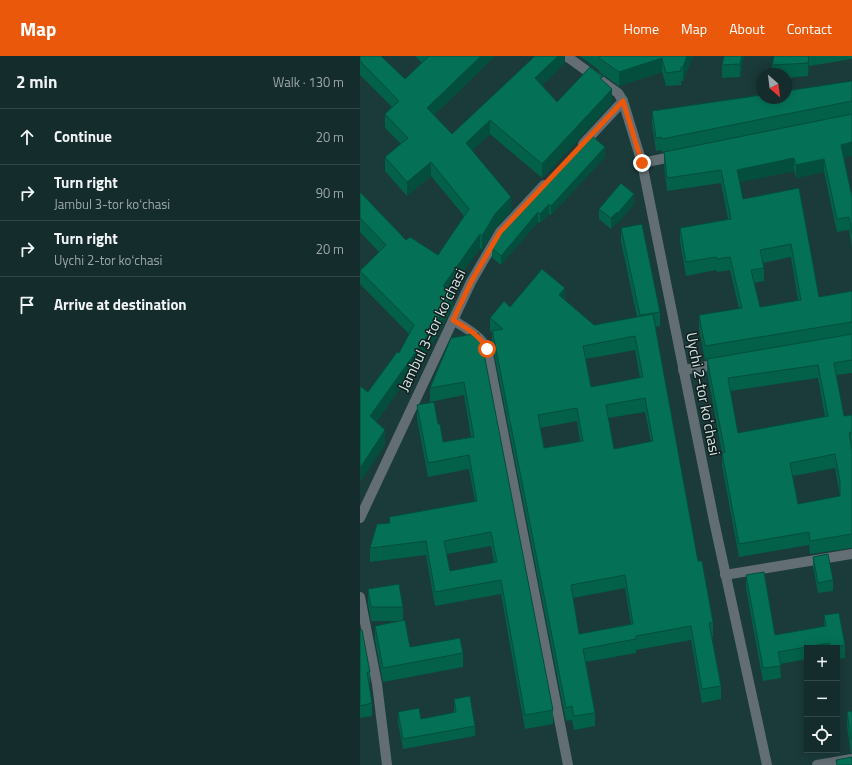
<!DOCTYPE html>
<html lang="en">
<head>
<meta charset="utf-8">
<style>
	body { margin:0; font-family:"Titillium Web",sans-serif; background:#213838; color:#f1f3f6 }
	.controls { position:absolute; right:12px; bottom:12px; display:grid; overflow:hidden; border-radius:0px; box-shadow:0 2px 10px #0003 }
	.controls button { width:36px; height:36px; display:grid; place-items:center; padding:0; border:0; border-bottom:1px solid #334848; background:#142c2c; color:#f1f3f6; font:20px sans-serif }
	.compass { position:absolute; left:396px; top:12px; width:36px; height:36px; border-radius:50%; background:#142c2c; box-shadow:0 2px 10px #0003; rotate:152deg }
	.stop { position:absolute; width:12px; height:12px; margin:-9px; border:3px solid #ea580c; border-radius:50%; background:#fff }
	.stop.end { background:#ea580c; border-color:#fff; box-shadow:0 1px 4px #0008 }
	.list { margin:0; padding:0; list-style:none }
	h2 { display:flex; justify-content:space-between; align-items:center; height:52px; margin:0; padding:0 16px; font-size:17px }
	h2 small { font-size:13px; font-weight:400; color:#9da7a9 }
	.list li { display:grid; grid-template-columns:26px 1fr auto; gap:12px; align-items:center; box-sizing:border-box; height:56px; padding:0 16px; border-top:1px solid #334848 }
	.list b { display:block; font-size:15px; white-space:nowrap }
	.list p { margin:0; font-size:13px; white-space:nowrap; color:#9da7a9 }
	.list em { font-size:13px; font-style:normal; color:#9da7a9 }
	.icon { flex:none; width:22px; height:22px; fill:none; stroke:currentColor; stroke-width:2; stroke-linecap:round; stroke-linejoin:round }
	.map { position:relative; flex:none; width:492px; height:709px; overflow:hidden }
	header { display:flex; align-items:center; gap:24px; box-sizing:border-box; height:56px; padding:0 20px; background:#ea580c; color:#fff }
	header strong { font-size:19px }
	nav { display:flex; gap:22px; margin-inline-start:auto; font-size:14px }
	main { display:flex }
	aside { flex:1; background:#142c2c }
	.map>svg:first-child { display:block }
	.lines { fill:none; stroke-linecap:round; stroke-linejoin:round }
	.minor { stroke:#626e73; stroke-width:10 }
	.wall { fill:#036049; fill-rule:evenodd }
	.shaded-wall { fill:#034e3c }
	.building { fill:#047055; stroke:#034e3c; fill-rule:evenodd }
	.route { stroke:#ea580c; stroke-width:5 }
	.labels { text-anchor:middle; stroke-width:3; stroke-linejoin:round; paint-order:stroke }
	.street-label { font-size:15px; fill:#d3e4e4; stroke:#111e1e }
</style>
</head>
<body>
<header>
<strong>Map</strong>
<nav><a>Home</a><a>Map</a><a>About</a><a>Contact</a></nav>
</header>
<main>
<aside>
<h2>2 min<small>Walk · 130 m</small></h2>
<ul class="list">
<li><svg class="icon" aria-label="ahead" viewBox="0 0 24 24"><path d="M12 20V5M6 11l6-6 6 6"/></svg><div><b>Continue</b></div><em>20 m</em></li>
<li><svg class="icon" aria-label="right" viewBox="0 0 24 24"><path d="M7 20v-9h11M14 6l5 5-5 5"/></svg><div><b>Turn right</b><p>Jambul 3-tor koʻchasi</p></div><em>90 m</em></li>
<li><svg class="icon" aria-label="right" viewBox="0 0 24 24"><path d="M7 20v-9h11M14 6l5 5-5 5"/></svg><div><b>Turn right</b><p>Uychi 2-tor koʻchasi</p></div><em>20 m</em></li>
<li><svg class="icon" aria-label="arrive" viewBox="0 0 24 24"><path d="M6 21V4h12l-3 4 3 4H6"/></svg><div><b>Arrive at destination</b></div></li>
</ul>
</aside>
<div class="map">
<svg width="492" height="709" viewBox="0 0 492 709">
	<rect width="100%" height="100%" fill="#1b3a3a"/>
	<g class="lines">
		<g class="minor">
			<polyline points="206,0 258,37 263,45 282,107 354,465 407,709"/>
			<polyline points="223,88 263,45"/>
			<polyline points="282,107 316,100"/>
			<path d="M 93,264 C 105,272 120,279 127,293 L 208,709"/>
			<polyline points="323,314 360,308"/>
			<polyline points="0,462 111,226 140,176 184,129"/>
			<polyline points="365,519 492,498"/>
			<polyline points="0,541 17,628 27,709"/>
			<polyline points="457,709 492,703"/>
		</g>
	</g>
	<g class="wall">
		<polygon points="0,0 45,23 62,7 55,0 135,0 74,59 92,78 173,2 173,0 205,0 205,7 182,29 197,46 243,25 252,47 182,122 130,78 112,94 151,155 135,172 122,194 120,192 90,234 93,250 90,256 73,286 16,366 25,388 0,426 8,336 39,297 49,278 0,228 0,214 19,196 0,176 0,136 46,184 78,199 104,160 71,120 47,140 25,115 25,101 41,88 25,72 25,58 32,51 0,19"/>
		<polygon points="220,0 333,0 323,25 321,25 321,29 306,30 302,16 259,30 239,16 239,14"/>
		<polygon points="384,0 380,21 362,22 362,9"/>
		<polygon points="414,0 492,0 492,3 449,10 448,20 426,22 426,18 412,18 412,9"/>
		<path d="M 492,25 L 492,100 L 484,101 L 492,141 L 492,192 L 489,174 L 477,176 L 464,116 L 436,122 L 434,115 L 380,126 L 383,143 L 439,132 L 459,241 L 492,235 L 492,317 L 476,319 L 484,360 L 492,359 L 492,389 L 491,390 L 492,394 L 492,505 L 492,492 L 450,498 L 449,489 L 379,501 L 362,410 L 362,397 L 347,316 L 347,303 L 345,304 L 339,273 L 339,259 L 379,253 L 370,214 L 357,216 L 356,214 L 326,220 L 320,185 L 320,172 L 368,163 L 361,127 L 307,135 L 304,109 L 304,96 L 491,59 L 302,96 L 301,94 L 296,95 L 292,68 L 292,55 ZM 431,201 L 438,244 L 400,251 L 394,227 L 404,225 L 404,212 L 403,207 ZM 458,322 L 465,361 L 378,377 L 370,335 ZM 475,412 L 480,440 L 438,448 L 433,420 Z"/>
		<polygon points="245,101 191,159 189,158 180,167 178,166 141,209 132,202 132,192"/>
		<polygon points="274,148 257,168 257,166 251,173 239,163 239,153"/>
		<path d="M 261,172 L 300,256 L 300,270 L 295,271 L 338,505 L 353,566 L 353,580 L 352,580 L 361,630 L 361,643 L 342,647 L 331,584 L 276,594 L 276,597 L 226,606 L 235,657 L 235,670 L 214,674 L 212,664 L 206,665 L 133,292 L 132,288 L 132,277 L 130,275 L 130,262 L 150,251 L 205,245 L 234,269 L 277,261 L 261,186 ZM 275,294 L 280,322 L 231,331 L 226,303 ZM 285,356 L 291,386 L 254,393 L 248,362 ZM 217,365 L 220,386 L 184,392 L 180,372 ZM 265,532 L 271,568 L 219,578 L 213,542 Z"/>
		<path d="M 118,277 L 193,654 L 193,668 L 165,673 L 141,538 L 75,550 L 66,499 L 10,506 L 10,492 L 29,467 L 29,461 L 115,445 L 109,413 L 68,421 L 57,363 L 57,349 L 78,368 L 83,386 L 111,381 L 104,339 L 70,346 L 70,332 ZM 131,490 L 134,507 L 90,515 L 87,498 Z"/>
		<polygon points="453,501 473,524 473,535 458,537 453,511"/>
		<polygon points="386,519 415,579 464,570 464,559 485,589 485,602 477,603 477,592 447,592 447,603 420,608 421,622 403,625 386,532"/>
		<polygon points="8,533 43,551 43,565 50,591 103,597 103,611 23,626 15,584 15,570 39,565 11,565 8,547"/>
		<polygon points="0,574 10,616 10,628 9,628 12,647 12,660 0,662"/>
		<polygon points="94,643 115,670 115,680 43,693 38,666 38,656 61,663 94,657"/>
		<polygon points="492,655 492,697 491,697 487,670 487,656"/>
	</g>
	<g class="shaded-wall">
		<polygon points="121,0 135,0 67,66 67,52"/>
		<polygon points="198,0 205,0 205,7 175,36 175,22"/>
		<polygon points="327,0 333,0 323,25 323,11"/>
		<polygon points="382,0 384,0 380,21 380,8"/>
		<polygon points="449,0 449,10 448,20 448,7"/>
		<polygon points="302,2 302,16 259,30 259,16"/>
		<polygon points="252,33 252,47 182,122 182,108"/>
		<polygon points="130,64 130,78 106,101 106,87"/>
		<polygon points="492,86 492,100 481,102 481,89"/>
		<polygon points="245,91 245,101 191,159 191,150"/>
		<polygon points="434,102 434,115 377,127 377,114"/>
		<polygon points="464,103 464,116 436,122 436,109"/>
		<polygon points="71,106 71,120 47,140 47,126"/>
		<polygon points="274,138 274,148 257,168 257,158"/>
		<polygon points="151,141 151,155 135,172 122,194 122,180 135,158"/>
		<polygon points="189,148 189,158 180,167 180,158"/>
		<polygon points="178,156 178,166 141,209 141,200"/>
		<polygon points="257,156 257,166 251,173 251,162"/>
		<polygon points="120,178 120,192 83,244 83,230"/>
		<polygon points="205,232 205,245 199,239"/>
		<polygon points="93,236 93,250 73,286 10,374 10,360"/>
		<polygon points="25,374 25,388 0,426 0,412"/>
	</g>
	<g class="building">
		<polygon points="0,0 21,0 45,23 69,0 121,0 67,52 92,78 175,0 198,0 175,22 197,46 230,11 243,21 240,22 252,33 182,108 130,64 106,87 151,141 135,158 122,180 120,178 83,230 93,236 90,242 73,272 10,360 25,374 0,412 0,330 8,336 37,296 39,297 54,269 0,215 26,189 0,162 0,136 46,184 50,181 78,199 109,153 71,106 47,126 25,101 48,82 25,58 39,45 0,5"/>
		<polygon points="240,0 327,0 323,11 321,11 321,15 306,17 302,2 259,16 239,2 241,0"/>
		<polygon points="364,0 382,0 380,8 362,9"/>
		<polygon points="414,0 449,0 448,7 412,9"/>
		<polygon points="492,25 492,45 302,83 301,81 296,82 292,55 402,39 402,42 426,42 426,35"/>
		<path d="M 492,58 L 492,86 L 481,89 L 492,141 L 492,178 L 489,161 L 477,163 L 464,103 L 436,109 L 434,102 L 377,114 L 383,143 L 439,132 L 459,241 L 492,235 L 492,266 L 345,290 L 339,259 L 382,252 L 370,201 L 357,203 L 356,201 L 326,206 L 320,172 L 371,163 L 361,114 L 307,122 L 304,96 ZM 431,188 L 441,244 L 400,251 L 391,214 L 404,212 L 400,194 Z"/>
		<polygon points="231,79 245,91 191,150 189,148 180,158 178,156 141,200 132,192 145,170"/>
		<polygon points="261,127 274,138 257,158 257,156 251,162 239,153"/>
		<polygon points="282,168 300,256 280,259 261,172"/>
		<path d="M 182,213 L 205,232 L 199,239 L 234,269 L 293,258 L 338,505 L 342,505 L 353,566 L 349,567 L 361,630 L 342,633 L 331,570 L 276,580 L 276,583 L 223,593 L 235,657 L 214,660 L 212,650 L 206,652 L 133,278 L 132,275 L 143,273 L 130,262 L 144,245 L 150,251 ZM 275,280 L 283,321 L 231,331 L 223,290 ZM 285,342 L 293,385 L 254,393 L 246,349 ZM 217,352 L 223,385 L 184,392 L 178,359 ZM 265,519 L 273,568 L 219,578 L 211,529 Z"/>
		<path d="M 118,277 L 121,282 L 193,654 L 165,659 L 141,524 L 75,536 L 66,485 L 10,492 L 17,468 L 30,467 L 29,461 L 117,445 L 109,399 L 68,407 L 57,349 L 74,346 L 78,368 L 80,368 L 83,386 L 114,381 L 104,326 L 70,332 L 91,282 ZM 131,476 L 137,506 L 90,515 L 84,485 Z"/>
		<path d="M 492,278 L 492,304 L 474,307 L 484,360 L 492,359 L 492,376 L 489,377 L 492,394 L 492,478 L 450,485 L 449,476 L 379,488 L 362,397 L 365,396 L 347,303 ZM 458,309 L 468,360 L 378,377 L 368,322 ZM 475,398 L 480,425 L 480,440 L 438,448 L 430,407 Z"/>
		<polygon points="468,498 473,524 458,527 453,501"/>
		<polygon points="404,516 415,579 466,570 464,559 479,557 485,589 470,592 469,587 418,596 421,610 403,612 386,519"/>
		<polygon points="39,528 43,551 11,551 8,533"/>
		<polygon points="45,564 50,591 100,582 103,597 23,612 15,570"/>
		<polygon points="0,574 2,574 10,616 7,616 12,647 0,650"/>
		<polygon points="110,640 115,670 43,683 38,656 59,652 61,663 96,656 94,643"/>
		<polygon points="492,655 492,683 491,683 487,656"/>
		<polygon points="492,701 492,709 477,709 476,704"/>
	</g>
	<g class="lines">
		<path class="route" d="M 127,293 C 120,279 106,272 93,264 L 111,226 L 140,176 L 263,45 L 282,107"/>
	</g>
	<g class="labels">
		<g class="street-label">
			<text transform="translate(72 274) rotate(-64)" y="5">Jambul 3-tor koʻchasi</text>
			<text transform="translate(343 338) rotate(79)" y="5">Uychi 2-tor koʻchasi</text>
		</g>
	</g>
</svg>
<div class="controls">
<button>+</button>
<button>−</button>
<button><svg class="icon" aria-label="locate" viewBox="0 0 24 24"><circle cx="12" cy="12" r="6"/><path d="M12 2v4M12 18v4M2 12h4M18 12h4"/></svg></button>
</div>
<svg class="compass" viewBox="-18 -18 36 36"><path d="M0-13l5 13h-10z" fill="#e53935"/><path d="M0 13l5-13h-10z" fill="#9da7a9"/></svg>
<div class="stop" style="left:127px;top:293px"></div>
<div class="stop end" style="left:282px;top:107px"></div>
</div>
</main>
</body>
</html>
